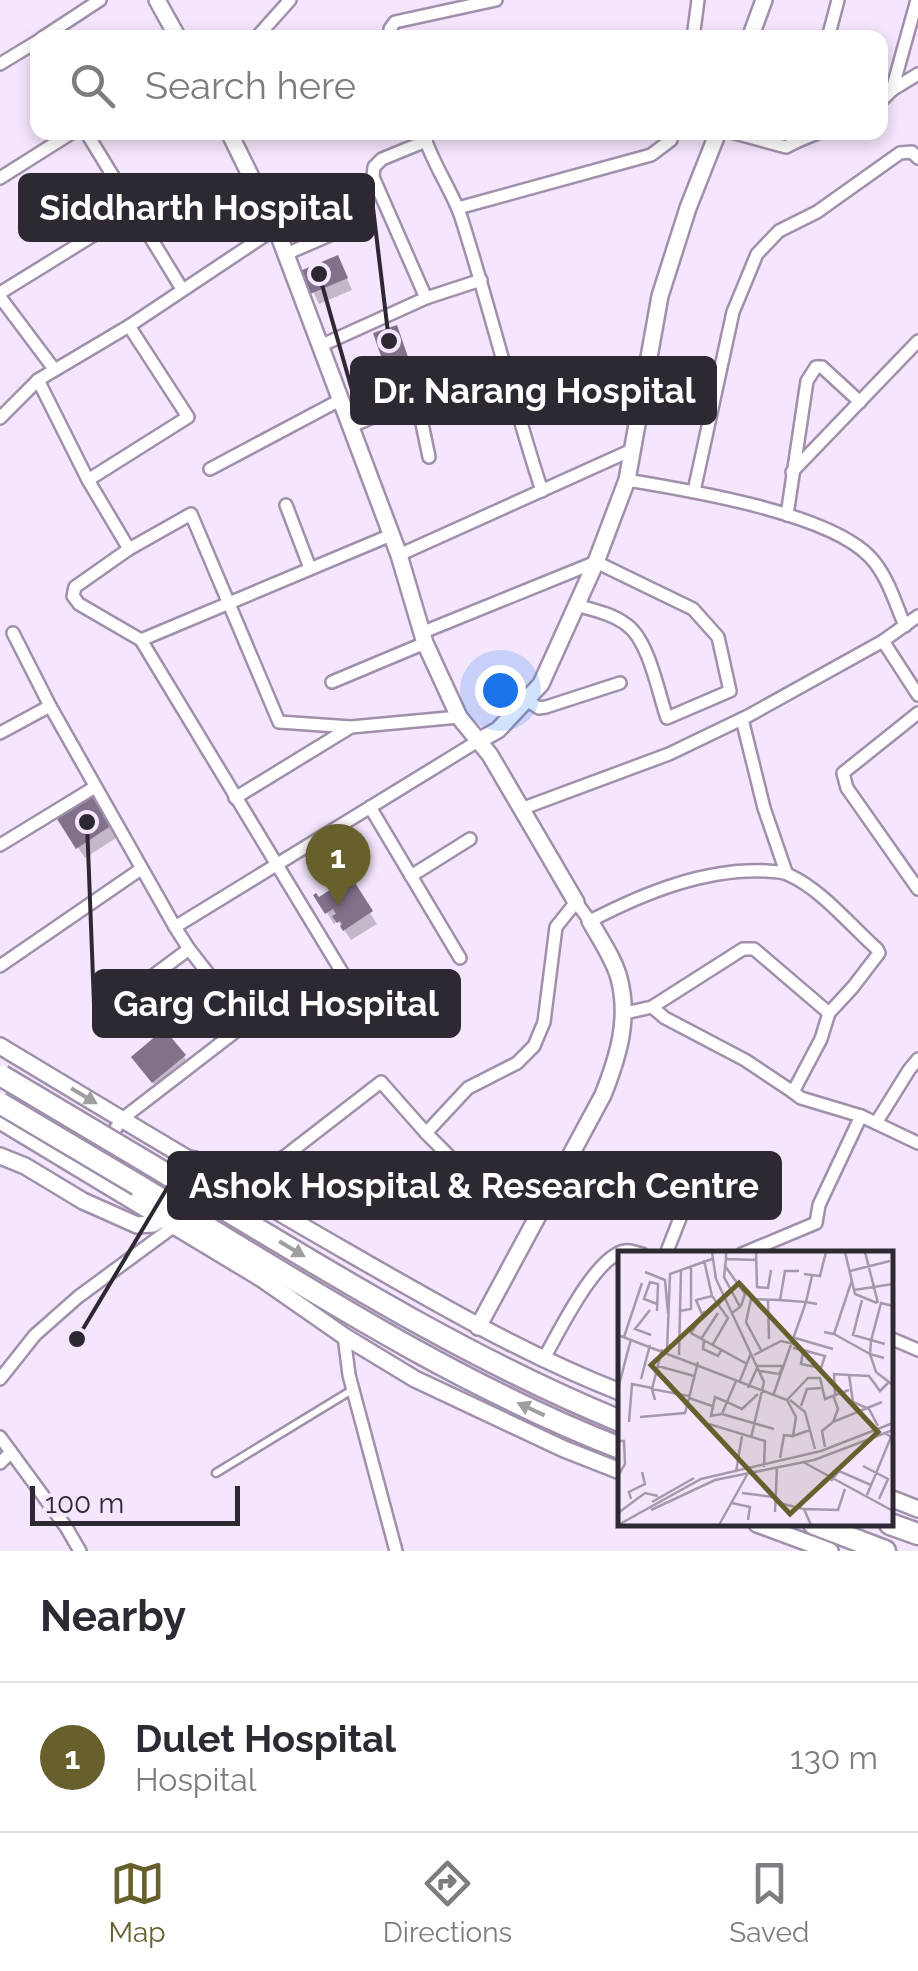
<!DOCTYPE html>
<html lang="en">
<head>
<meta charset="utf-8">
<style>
	body { margin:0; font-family:Raleway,sans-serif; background:#f7f7f7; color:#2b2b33 }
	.scale { position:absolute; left:30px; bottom:25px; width:210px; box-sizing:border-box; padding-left:10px; border:5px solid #2e2833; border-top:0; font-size:28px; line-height:35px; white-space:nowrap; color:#2e2833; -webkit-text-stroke:8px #f4e6fd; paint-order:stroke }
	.you { position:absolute; left:500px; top:690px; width:35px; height:35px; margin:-25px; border:8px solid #fff; border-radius:50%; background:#1a73e8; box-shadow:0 0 0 15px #1a73e833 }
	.badge { display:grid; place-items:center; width:65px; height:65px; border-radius:50%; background:#67602d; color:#fff; font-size:32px; font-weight:700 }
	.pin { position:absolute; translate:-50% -82px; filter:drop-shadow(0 2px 5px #0008) }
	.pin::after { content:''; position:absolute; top:52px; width:35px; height:30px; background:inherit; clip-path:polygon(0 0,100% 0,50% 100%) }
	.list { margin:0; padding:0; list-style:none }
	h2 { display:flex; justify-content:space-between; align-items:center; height:130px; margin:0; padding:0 40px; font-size:42px }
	h2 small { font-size:32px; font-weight:400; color:#7c7c81 }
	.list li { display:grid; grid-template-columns:65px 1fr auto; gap:30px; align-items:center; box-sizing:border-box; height:150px; padding:0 40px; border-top:2px solid #e1e1e2 }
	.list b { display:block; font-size:38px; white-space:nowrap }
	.list p { margin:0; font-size:32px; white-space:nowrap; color:#7c7c81 }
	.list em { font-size:32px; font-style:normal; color:#7c7c81 }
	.icon { flex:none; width:55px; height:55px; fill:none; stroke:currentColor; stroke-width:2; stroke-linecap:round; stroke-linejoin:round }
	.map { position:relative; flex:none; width:918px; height:1551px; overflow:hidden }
	.search { position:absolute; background:#fff; box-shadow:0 5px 15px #0003; left:30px; right:30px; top:30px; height:110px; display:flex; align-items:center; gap:25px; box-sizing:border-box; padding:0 35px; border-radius:20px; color:#7c7c81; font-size:38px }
	.sheet { height:280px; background:#fff }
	nav { display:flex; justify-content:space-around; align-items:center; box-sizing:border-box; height:140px; border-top:2px solid #e1e1e2; background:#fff; font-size:28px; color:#7c7c81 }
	nav a { display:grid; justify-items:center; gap:5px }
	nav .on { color:#67602d }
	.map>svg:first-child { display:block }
	.shadow { fill:#0003 }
	.building { fill:#81718b }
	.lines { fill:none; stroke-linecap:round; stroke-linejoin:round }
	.lane-casing { stroke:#a090ab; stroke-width:11 }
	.street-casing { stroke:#a090ab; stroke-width:16 }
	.secondary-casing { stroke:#a090ab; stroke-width:20 }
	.highway-casing { stroke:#a090ab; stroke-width:25 }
	.lane { stroke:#fff; stroke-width:6 }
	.street { stroke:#fff; stroke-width:11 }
	.secondary { stroke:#fff; stroke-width:15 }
	.highway { stroke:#fff; stroke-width:20 }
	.highway-bridge-casing { stroke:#a090ab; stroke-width:25; stroke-linecap:butt }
	.highway-bridge { stroke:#fff; stroke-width:20 }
	.oneway { fill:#a19ea3 }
	.inset-road { fill:none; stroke:#a59aac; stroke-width:2.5 }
	.view { fill:#67602d; fill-opacity:0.15; stroke:#67602d; stroke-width:5 }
	.inset-edge { fill:none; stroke:#2e2833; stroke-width:5 }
	.leader { fill:none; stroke:#2e2833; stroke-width:4 }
	.callout-dot { fill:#2e2833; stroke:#f4e6fd; stroke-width:4 }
	.callout { fill:#2e2833; stroke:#2e2833; stroke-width:4 }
	.callout-label { font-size:35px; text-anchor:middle; font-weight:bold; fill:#fff }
</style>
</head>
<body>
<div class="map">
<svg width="918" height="1551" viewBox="0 0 918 1551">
	<rect width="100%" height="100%" fill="#f4e6fd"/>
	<g class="shadow">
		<polygon points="343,269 352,290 319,304 304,273"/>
		<polygon points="400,335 410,364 390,371 386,364"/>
		<polygon points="95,798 119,836 85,858 67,831"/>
		<polygon points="344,871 377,924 351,940 338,921 334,924 319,900 336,889"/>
		<polygon points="184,1056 190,1067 160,1092 134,1058"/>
	</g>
	<g class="building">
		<polygon points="338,255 348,278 310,294 300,271"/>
		<polygon points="397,325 408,357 384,365 373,333"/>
		<polygon points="95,794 115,823 76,849 57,819"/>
		<polygon points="345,867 373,911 343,931 340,926 342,924 340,921 337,923 332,916 336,914 333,909 325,914 313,895 316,893 319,897 333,888 330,884 339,879 335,874"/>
		<polygon points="164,1029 186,1055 152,1083 131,1057"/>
	</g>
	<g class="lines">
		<defs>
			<polyline id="lane" points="216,1473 352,1390"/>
			<g id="street">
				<polyline points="42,38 100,0"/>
				<polyline points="256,38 290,0"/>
				<polyline points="391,38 390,29 395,22 496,0"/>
				<polyline points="693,38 698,0"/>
				<polyline points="828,38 838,0"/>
				<polyline points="0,64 38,41"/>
				<polyline points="892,90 918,74"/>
				<polyline points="880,102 892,90 917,0"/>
				<polyline points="86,132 182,289"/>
				<path d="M 423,132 C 431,162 451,188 461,217 C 490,308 512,400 542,491"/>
				<polyline points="731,132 786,147 798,141 801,132"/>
				<polyline points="426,141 382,159 374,167 373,177 426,298 481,280"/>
				<polyline points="798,141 820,132"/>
				<polyline points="0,178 73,132"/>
				<polyline points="458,208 651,155 671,140 673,132"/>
				<polyline points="286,254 337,232"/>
				<polyline points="0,293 134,210"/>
				<polyline points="0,297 54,369"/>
				<polyline points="320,346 426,298"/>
				<polyline points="410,366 429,457"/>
				<polyline points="0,418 38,380"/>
				<polyline points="517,418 569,398"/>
				<polyline points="350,427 416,398"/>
				<polyline points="210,469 340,400"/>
				<polyline points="792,472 918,341"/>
				<polyline points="88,480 188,417 129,326"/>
				<path d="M 627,480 C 688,490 829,513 870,557 C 888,576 895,603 905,626"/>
				<polyline points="694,491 733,312 757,254 779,231 817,212 900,153 912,152 918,158"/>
				<polyline points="286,505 310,568"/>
				<polyline points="787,515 807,381 816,367 822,367 860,402"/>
				<polyline points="391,535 141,640 79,604 73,596 75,587 129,549 191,514 279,722 351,727 459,717"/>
				<polyline points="129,549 88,480 38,380 129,326 276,228"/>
				<polyline points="399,555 634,449"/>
				<polyline points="13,633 50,706 175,927 189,949 242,1017 242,1025 235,1032 122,1119 94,1161"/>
				<path d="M 421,633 L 596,562 L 693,609 L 718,637 L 730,691 L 667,718 C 658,692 649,641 627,625 C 613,614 594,610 576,605"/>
				<polyline points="141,640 357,997"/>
				<polyline points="883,641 918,695"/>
				<polyline points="332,682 425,643"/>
				<polyline points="526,700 539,708 546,707 620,683"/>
				<polyline points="918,713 843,773 847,788 918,889"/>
				<polyline points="742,719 764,808 786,872"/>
				<polyline points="0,733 50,706"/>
				<polyline points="235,798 351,727"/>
				<polyline points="370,807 460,958"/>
				<polyline points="521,809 669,754 748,716 883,641 918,616"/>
				<polyline points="0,845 95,787"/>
				<polyline points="411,876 470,839"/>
				<polyline points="175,927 478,741"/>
				<polyline points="0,966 141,869"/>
				<polyline points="652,1007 665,1018 745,1060 793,1092"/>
				<polyline points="106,1011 189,949"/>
				<polyline points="625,1013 652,1007 743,949 754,949 829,1013"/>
				<polyline points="876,1123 909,1070 918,1059"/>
				<polyline points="240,1191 381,1082 426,1133"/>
				<path d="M 548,1194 L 489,1164 L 477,1163 L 463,1170 L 426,1133 L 468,1088 L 517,1063 L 534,1046 L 544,1022 L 556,927 L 576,902 L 590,921 C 644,893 705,868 767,871 C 774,872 782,871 789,875 C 821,889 851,926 877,949 L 879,953 L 853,987 L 829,1013 L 821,1039 L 793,1092 L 801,1098 L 861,1116 L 918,1143"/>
				<polyline points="666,1254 682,1213 723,1173 746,1160"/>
				<polyline points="742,1254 816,1223 819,1205 861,1116"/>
				<polyline points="344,1336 349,1375 396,1551"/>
				<polyline points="890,1338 918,1350"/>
				<path d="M 543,1360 C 558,1334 595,1256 625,1251 C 631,1250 636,1253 642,1254"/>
				<polyline points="0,1379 35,1335 78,1297 173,1227"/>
				<polyline points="0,1437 66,1527 80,1551"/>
				<polyline points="0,1463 11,1452"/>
			</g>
			<g id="secondary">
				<polyline points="157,0 178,38"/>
				<polyline points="750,38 764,0"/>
				<polyline points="229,132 276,228 399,555 425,643 459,717 490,755 576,902"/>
				<polyline points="478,741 498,730 541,684 596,562 627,480 660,296 688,208 718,132"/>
				<path d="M 0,1046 C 116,1116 232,1186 349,1253 C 438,1304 525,1355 620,1392"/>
				<polyline points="0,1121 262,1279 344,1336 415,1379 564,1449 620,1471"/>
				<polyline points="0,1156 25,1166 83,1201 137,1225 153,1224 166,1216"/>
				<path d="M 478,1327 L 603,1095 C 618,1057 630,1019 619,978 C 614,959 600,939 590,921"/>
				<polyline points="890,1498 918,1509"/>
				<polyline points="757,1524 830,1551"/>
			</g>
			<g id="highway">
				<polyline points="194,1162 198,1193"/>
				<path d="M 148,1163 C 302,1255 454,1353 620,1421"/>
				<path d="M 138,1185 C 295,1280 449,1381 620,1448"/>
				<polyline points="814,1524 885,1551"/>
				<polyline points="890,1524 918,1534"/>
			</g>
		</defs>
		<use href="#lane" class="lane-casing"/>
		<use href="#street" class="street-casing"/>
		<use href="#secondary" class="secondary-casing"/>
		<use href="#highway" class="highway-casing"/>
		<use href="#lane" class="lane"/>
		<use href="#street" class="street"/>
		<use href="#secondary" class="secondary"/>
		<use href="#highway" class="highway"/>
		<defs>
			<g id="highway-bridge">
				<polyline points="2,1076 148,1163"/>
				<polyline points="0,1103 138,1185"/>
			</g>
		</defs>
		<use href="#highway-bridge" class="highway-bridge-casing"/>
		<use href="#highway-bridge" class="highway-bridge"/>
	</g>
	<defs><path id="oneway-solid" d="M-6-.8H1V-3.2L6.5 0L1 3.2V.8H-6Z" transform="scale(2.5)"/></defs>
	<g class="oneway">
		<use href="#oneway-solid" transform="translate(84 1096) rotate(31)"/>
		<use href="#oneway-solid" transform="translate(292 1249) rotate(31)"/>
		<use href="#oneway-solid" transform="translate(531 1409) rotate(-155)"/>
	</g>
	<g transform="translate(618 1251)">
		<rect width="275" height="275" fill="#f4e6fd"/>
		<path class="inset-road" d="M 94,1 L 98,28 L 146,131 L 133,187M 108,1 L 108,8 L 138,9M 138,1 L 139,36 L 150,37 L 153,19M 227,1 L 237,43 L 259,52M 247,1 L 260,52M 108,8 L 106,26 L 122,56 L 114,62M 86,9 L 94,45 L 110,67 L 95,93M 107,15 L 127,43 L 123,55M 232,20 L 272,10M 27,21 L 47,29 L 50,62M 186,23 L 202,25 L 208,1M 194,25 L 188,51 L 199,53M 236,39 L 275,33M 150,49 L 151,88M 244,49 L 235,84 L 267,93M 32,59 L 17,78 L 33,84M 39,60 L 40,33 L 32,31 L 26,48 L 39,53M 61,60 L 73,58 L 73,14M 87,60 L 73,82 L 129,113M 84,63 L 78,49 L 94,45M 206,81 L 216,83 L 234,29M 216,83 L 252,103 L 258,121 L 275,134M 0,84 L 169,149 L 178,166 L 175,185 L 192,179M 6,86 L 24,32M 177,87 L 215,98M 83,88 L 100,62M 86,90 L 85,98 L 100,105 L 104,98M 175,97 L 185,99 L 207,105 L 203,117 L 183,113 L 185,99M 143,99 L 128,71 L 133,48 L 162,49M 49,100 L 52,23 L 94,8M 61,104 L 63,18M 136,104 L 163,90 L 176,93M 266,107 L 252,103 L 253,90 L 263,52 L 275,55M 80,111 L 71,147 L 94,155M 40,115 L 76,125M 23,128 L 32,94M 118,130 L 109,151 L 104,163 L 93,165 L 97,146 L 109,151 L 124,158 L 140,143M 121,132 L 133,102M 130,137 L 140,115 L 165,115 L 161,123 L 142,120M 0,138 L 13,88M 34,138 L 44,98M 217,143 L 216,123 L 231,124M 215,144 L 220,158 L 215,171 L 264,151M 155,145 L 188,51 L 162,49 L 167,20 L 181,20M 37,149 L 34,138 L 71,145M 169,149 L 190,127 L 202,127 L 207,148 L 231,139M 172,149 L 187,161 L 197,198M 183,155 L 189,138 L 203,137M 104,163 L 156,178M 22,166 L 67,162 L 71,147M 11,171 L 14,133 L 34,137M 91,173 L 147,190 L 146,216M 260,175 L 251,158 L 235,151 L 231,124 L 251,125 L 262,140 L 271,131M 0,190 L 6,190 L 7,213 L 0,225M 207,196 L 204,180 L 215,171M 162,207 L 166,184 L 175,185M 185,211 L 275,260M 245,215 L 270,228 L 261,248M 118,221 L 124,185M 213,230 L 221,220 L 253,234M 124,242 L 155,246M 249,244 L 273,186 L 267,182M 13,248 L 11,241 L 27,233 L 24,221M 34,251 L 76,227M 157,251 L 186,258 L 193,274M 114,252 L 132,256 L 130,269M 186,258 L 220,259 L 227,238M 33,259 L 97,229 L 196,209 L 275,179M 157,261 L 159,216M 0,262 L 27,242 L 40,245M 0,274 L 83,228 L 203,200 L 275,172M 101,274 L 130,222"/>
		<path class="view" d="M 121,32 L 260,181 L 172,263 L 33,114 Z"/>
		<rect width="275" height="275" class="inset-edge"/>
	</g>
	<path class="leader" d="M389 341L373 208M319 274L352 390M87 822L94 1004M77 1339L169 1185"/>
	<g class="callout-dot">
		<circle cx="389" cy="341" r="10"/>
		<circle cx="319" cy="274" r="10"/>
		<circle cx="87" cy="822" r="10"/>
		<circle cx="77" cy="1339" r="10"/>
	</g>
	<g class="callout">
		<rect x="20" y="175" width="353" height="65" rx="10"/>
		<rect x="352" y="358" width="363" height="65" rx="10"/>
		<rect x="94" y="971" width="365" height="65" rx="10"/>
		<rect x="169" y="1153" width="611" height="65" rx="10"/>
	</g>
	<g class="callout-label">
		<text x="196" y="220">Siddharth Hospital</text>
		<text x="534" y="403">Dr. Narang Hospital</text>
		<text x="276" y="1016">Garg Child Hospital</text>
		<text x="474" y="1198">Ashok Hospital &amp; Research Centre</text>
	</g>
</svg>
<div class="scale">100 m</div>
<div class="you"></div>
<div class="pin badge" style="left:338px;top:906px">1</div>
<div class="search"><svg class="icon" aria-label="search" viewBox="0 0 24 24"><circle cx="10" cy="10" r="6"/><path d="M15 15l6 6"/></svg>Search here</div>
</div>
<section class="sheet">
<h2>Nearby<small></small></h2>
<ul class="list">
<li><span class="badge">1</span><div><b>Dulet Hospital</b><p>Hospital</p></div><em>130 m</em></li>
</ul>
</section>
<nav>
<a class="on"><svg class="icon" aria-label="map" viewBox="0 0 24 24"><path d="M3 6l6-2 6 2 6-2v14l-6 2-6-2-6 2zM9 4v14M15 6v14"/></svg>Map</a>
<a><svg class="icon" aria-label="directions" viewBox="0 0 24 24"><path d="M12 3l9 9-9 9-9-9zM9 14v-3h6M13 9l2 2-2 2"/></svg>Directions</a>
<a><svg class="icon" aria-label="saved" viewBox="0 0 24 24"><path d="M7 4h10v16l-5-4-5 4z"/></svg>Saved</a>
</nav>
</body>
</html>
